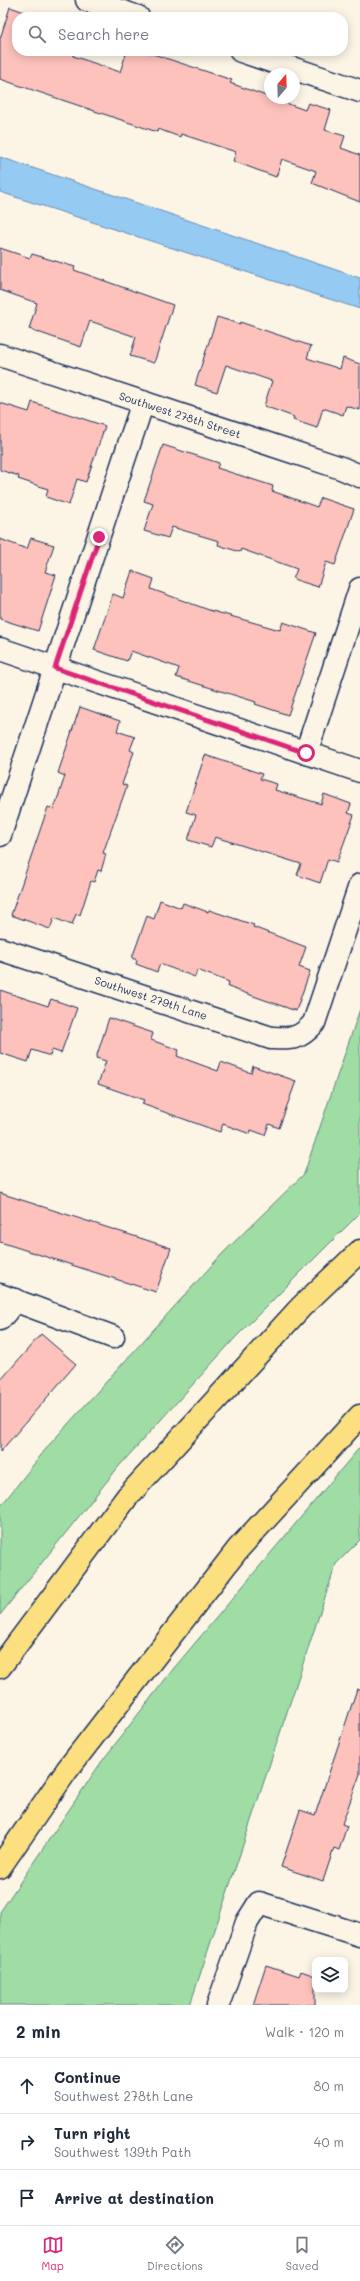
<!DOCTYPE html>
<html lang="en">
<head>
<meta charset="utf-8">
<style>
	body { margin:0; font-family:Mali,sans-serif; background:#f6f6f7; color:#1f2937 }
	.controls { position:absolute; right:12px; bottom:12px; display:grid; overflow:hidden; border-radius:8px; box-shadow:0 2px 10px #0003 }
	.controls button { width:36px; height:36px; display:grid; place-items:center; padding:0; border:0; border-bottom:1px solid #e0e1e3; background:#fff; color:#1f2937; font:20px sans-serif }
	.compass { position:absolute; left:264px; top:68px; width:36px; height:36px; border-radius:50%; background:#fff; box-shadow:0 2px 10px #0003; rotate:19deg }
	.stop { position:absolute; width:12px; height:12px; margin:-9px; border:3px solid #db2777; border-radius:50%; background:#fff }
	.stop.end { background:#db2777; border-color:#fff; box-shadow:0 1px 4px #0008 }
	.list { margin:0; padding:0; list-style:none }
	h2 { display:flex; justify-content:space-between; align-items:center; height:52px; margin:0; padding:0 16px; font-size:17px }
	h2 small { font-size:13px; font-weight:400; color:#747a83 }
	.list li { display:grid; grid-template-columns:26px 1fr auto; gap:12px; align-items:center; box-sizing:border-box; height:56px; padding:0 16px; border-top:1px solid #e0e1e3 }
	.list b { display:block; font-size:15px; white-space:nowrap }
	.list p { margin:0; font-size:13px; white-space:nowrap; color:#747a83 }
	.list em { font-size:13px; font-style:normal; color:#747a83 }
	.icon { flex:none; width:22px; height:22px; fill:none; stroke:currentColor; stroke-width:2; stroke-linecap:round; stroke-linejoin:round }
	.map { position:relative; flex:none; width:360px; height:2005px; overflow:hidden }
	.search { position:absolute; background:#fff; box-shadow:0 2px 10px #0003; left:12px; right:12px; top:12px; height:44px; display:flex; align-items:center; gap:10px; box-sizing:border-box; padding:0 14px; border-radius:16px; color:#747a83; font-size:15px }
	.sheet { height:220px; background:#fff }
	nav { display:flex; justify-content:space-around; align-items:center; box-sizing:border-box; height:56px; border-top:1px solid #e0e1e3; background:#fff; font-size:11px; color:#747a83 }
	nav a { display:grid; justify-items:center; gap:2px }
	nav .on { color:#db2777 }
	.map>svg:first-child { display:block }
	.green { fill:#9fdda5; stroke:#5d8682 }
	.water { fill:#95caf3; stroke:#648cb7 }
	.building { fill:#fec2bc; stroke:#1b2f5e }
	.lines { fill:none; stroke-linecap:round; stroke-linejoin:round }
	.street-casing { stroke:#1b2f5e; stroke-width:25 }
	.highway-casing { stroke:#1b2f5e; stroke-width:25 }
	.street { stroke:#fcf5e5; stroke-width:22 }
	.highway { stroke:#fce080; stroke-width:22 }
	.route { stroke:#db2777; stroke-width:5 }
	.labels { text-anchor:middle; stroke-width:3.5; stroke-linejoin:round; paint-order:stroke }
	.street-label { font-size:11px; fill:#1b2f5e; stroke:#fcf5e5 }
</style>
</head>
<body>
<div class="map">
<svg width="360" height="2005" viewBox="0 0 360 2005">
	<rect width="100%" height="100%" fill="#fcf5e5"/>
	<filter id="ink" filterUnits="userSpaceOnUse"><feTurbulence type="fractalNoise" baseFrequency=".025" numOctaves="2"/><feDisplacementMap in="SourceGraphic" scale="8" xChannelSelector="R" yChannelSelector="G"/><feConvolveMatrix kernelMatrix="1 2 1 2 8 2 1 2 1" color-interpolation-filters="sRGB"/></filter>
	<g filter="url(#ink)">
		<g class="green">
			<polygon points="360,1009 360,1213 235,1338 120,1465 0,1615 0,1507 49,1445 222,1254 304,1174"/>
			<polygon points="360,1447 360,1540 336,1564 190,2005 0,2005 0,1912 102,1761 174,1668"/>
		</g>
		<polygon class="water" points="0,157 360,278 360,309 0,192"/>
		<g class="building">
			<polygon points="10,7 33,15 33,17 17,17 17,51 75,51 73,56 120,72 127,51 144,51 232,80 230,83 305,110 308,103 331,110 325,130 345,136 341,148 360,155 360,202 312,183 316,171 282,159 276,177 233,161 236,152 181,134 180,137 158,129 157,132 0,79 0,39"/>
			<polygon points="0,248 30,258 32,254 75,267 74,270 173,305 154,363 130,356 136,337 90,321 81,347 29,329 37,303 0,290"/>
			<polygon points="217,317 240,324 240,322 311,346 307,358 340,369 343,358 360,364 360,410 346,406 343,415 323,408 317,428 293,420 294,417 264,406 272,381 226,365 217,392 195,385"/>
			<polygon points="32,402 105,426 86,482 77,479 69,505 46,497 48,489 18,479 19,476 0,470 0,403 29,412"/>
			<polygon points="163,445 219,463 217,468 273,486 272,491 317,507 321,498 354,509 335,565 326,562 318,587 293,579 297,569 241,549 240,552 218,545 219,541 172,527 168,538 144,531 153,504 144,501"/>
			<polygon points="31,538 54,545 45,572 56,575 38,631 0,619 0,539 27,549"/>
			<polygon points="132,571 154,579 151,589 209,610 280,630 283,622 316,633 288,715 255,704 256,702 176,677 179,668 131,651 127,661 94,650 113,594 123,598"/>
			<polygon points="80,707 120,721 117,731 135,737 130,750 134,752 122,784 127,786 103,853 106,854 101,871 98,870 94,882 91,881 80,915 76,914 72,925 54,918 50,929 11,915 48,807 54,809 65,776 58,773"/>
			<polygon points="205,755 262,774 260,779 277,784 275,790 321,804 324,794 351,804 348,813 354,815 337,862 328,859 320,883 297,875 301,864 215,837 211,847 188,840 196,815 186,812"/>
			<polygon points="160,900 181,908 183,903 208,912 209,910 254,925 253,927 306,947 299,967 310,971 296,1011 228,987 229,982 197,970 195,977 160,964 157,972 136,964 137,960 132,958 147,916 154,919"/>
			<polygon points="0,990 48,1006 51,999 77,1008 61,1053 52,1050 50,1056 32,1050 28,1062 0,1053"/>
			<polygon points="109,1018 153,1033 151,1040 179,1050 177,1056 218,1071 221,1062 251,1073 253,1066 296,1081 279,1128 269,1124 265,1135 251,1130 250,1134 223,1124 220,1132 142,1104 144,1100 98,1084 106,1061 96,1058"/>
			<polygon points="0,1193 171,1248 156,1292 0,1242"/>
			<polygon points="41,1334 76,1364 0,1452 0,1381"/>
			<polygon points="357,1689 360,1690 360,1774 342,1824 347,1826 339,1850 334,1848 323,1881 281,1867 300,1810 315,1815"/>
			<polygon points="266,1965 299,1976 301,1971 315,1976 315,2005 253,2005"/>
		</g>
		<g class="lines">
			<defs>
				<g id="street">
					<polyline points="87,0 138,17"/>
					<polyline points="241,51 360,91"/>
					<polyline points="0,355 341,468 360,476"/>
					<polyline points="0,649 360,771"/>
					<polyline points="306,753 360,589"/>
					<polyline points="0,835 143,402"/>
					<path d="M 0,949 L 271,1038 C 292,1039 299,1040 314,1023 L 360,885"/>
					<polyline points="0,1295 113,1337"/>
					<polyline points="0,1319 16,1300"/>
					<polyline points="218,2005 247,1922 259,1903 360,1935"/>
				</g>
				<g id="highway">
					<polyline points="0,1667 127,1497 301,1307 360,1251"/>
					<polyline points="0,1867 67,1770 238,1549 360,1416"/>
				</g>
			</defs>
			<use href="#street" class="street-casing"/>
			<use href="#highway" class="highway-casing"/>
			<use href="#street" class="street"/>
			<use href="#highway" class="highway"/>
		</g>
	</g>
	<g class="lines" filter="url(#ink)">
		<polyline class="route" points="99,537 55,668 306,753"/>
	</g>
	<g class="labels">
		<g class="street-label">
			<text transform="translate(180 415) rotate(18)" y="4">Southwest 278th Street</text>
			<text transform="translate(151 998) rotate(18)" y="4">Southwest 279th Lane</text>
		</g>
	</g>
</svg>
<div class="controls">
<button><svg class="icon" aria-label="layers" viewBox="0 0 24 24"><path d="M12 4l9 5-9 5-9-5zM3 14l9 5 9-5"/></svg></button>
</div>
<svg class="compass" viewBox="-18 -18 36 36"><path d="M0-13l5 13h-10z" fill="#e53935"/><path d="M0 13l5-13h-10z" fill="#747a83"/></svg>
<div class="stop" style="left:306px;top:753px"></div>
<div class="stop end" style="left:99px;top:537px"></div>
<div class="search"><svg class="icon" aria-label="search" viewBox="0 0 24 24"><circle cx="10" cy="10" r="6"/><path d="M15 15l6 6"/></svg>Search here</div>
</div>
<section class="sheet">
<h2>2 min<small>Walk · 120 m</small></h2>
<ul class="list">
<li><svg class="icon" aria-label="ahead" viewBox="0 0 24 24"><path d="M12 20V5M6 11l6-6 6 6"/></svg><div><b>Continue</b><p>Southwest 278th Lane</p></div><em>80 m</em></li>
<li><svg class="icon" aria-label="right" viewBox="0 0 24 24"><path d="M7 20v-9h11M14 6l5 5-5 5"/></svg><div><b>Turn right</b><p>Southwest 139th Path</p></div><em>40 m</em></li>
<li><svg class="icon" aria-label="arrive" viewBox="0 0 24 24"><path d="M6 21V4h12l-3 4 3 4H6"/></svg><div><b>Arrive at destination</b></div></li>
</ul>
</section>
<nav>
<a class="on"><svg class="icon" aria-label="map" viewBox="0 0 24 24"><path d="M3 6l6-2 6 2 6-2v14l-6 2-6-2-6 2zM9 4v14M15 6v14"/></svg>Map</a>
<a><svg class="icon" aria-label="directions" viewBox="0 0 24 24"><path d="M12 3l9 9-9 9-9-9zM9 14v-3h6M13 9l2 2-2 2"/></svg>Directions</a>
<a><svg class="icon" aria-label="saved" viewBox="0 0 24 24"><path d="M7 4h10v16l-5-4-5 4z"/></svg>Saved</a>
</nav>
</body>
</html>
